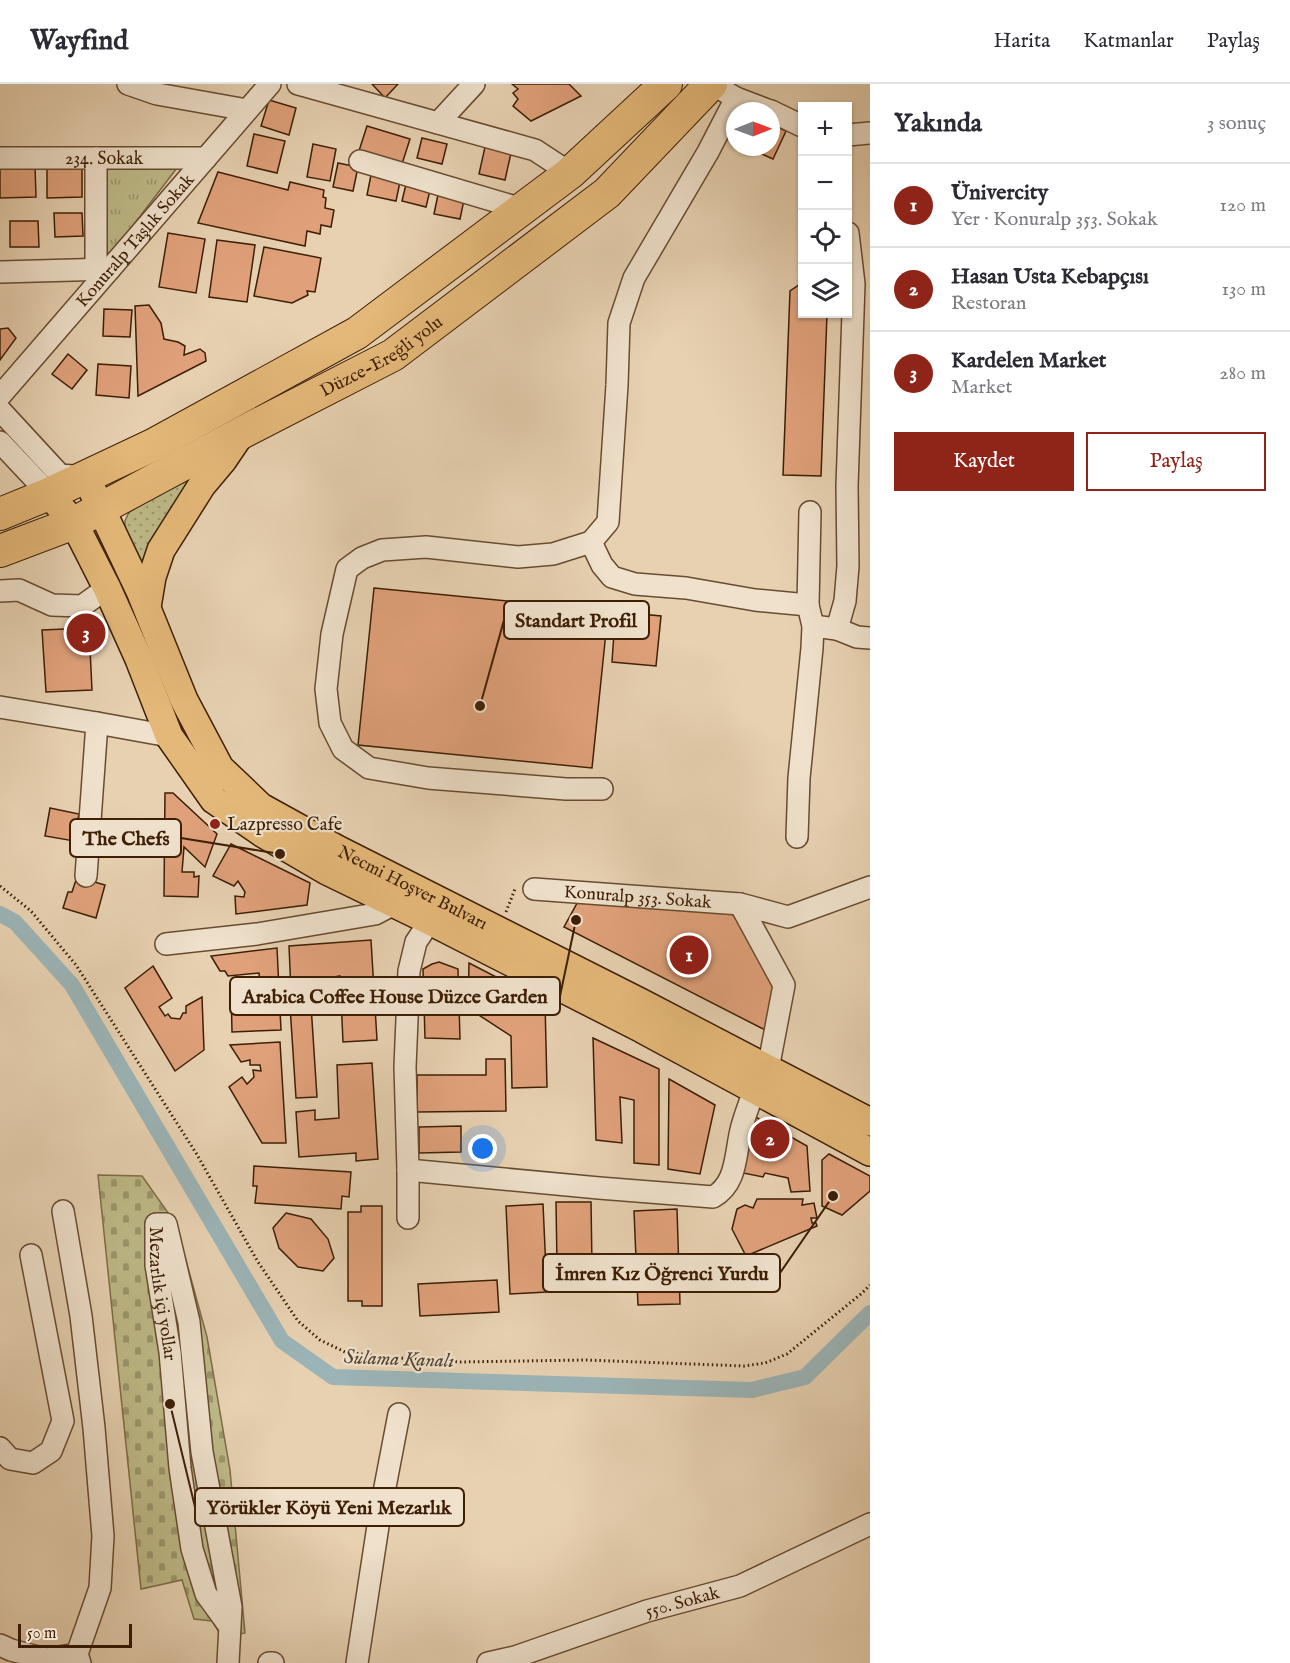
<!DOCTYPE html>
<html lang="tr">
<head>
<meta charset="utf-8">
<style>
	body { margin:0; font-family:"IM FELL English",serif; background:#f2f2f3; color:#2b2b33 }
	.controls { position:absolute; right:18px; top:18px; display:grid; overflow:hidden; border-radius:0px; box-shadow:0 2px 4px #0004 }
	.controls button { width:54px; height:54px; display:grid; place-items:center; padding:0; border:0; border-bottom:2px solid #e1e1e2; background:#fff; color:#2b2b33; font:30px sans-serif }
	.compass { position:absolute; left:726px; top:18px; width:54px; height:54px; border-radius:50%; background:#fff; box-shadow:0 2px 4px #0004; rotate:89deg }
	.scale { position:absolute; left:18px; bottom:15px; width:114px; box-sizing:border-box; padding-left:6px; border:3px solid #3e1f06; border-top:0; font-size:16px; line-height:21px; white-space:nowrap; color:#3e1f06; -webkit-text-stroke:4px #efe1cc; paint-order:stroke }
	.you { position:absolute; left:483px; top:1065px; width:21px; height:21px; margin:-15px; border:4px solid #fff; border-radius:50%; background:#1a73e8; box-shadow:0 0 0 9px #1a73e833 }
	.badge { display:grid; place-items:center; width:39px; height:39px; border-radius:50%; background:#8f2418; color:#fff; font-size:20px; font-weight:700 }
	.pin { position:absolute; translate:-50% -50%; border:3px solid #fff; box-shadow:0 2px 6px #0006 }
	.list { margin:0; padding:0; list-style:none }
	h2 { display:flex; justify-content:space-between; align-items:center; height:78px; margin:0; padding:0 24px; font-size:26px }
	h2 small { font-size:20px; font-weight:400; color:#7c7c81 }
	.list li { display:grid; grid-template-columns:39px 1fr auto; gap:18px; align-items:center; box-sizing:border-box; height:84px; padding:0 24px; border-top:2px solid #e1e1e2 }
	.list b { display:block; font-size:22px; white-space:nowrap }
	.list p { margin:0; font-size:20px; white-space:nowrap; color:#7c7c81 }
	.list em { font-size:20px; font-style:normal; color:#7c7c81 }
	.actions { display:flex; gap:12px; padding:18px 24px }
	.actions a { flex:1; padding:14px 0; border:2px solid #8f2418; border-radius:0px; text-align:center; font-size:21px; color:#8f2418 }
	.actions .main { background:#8f2418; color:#fff }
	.icon { flex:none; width:33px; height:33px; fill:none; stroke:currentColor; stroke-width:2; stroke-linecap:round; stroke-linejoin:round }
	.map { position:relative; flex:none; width:870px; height:1579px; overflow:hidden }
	header { display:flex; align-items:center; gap:36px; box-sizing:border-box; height:84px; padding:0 30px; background:#fff; border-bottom:2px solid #e1e1e2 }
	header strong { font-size:28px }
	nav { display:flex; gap:33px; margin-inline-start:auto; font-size:21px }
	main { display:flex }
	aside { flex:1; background:#fff }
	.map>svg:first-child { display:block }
	.grass { fill:url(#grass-dots); stroke:#7e6c46; stroke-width:1.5 }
	.cemetery { fill:url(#cemetery-stones); stroke:#7e6c46; stroke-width:1.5 }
	.park { fill:url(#park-tufts); stroke:#7e6c46; stroke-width:1.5 }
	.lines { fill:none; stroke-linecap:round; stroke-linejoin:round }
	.canal { stroke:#9bb4b7; stroke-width:16 }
	.building { fill:#e0a17a; stroke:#3e1f06; stroke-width:1.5 }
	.minor-casing { stroke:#684c31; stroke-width:24 }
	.major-casing { stroke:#3e1f06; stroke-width:30 }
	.highway-casing { stroke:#3e1f06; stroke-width:34 }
	.path { stroke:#3e1f06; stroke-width:3; stroke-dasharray:1.5 3; stroke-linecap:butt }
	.minor { stroke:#efe1cc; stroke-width:21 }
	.major { stroke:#e4b878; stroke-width:27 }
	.highway { stroke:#e4b878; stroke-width:32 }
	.poi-dot { fill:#8f2418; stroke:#efe1cc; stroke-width:2 }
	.labels { text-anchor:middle; stroke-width:4.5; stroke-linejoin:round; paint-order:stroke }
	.street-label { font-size:18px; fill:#3e1f06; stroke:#efe1cc }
	.poi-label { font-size:18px; fill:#3e1f06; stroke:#efe1cc; text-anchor:start }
	.water-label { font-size:20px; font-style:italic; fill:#554432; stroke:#efe1cc }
	.leader { fill:none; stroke:#3e1f06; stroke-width:2 }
	.callout-dot { fill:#3e1f06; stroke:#efe1cc; stroke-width:2 }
	.callout { fill:#efe1cc; stroke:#3e1f06; stroke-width:2 }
	.callout-label { font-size:20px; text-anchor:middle; font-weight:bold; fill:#3e1f06 }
</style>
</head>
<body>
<header>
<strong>Wayfind</strong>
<nav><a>Harita</a><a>Katmanlar</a><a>Paylaş</a></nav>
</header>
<main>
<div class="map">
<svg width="870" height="1579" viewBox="0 0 870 1579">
	<defs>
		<pattern id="grass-dots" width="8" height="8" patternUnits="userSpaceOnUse" patternTransform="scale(1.5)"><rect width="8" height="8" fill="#bdb987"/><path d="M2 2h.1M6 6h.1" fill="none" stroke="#9b966c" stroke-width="1.8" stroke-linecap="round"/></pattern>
		<pattern id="cemetery-stones" width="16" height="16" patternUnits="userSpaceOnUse" patternTransform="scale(1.5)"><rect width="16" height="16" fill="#bdb987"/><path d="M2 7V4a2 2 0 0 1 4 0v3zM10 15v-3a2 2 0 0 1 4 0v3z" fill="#9b966c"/></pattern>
		<pattern id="park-tufts" width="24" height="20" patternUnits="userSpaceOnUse" patternTransform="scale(1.5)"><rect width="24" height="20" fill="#bdb987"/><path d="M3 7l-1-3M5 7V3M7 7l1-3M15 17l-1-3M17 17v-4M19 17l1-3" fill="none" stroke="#9b966c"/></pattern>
	</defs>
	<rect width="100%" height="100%" fill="#e7d1b1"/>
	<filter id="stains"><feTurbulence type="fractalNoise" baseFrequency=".00333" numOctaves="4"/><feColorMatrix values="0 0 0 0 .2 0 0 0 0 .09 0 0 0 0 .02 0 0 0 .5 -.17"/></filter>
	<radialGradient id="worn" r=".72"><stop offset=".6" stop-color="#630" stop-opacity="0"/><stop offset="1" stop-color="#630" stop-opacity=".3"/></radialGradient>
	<polygon class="grass" points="205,383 147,490 125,448 125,437 129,428"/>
	<polygon class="cemetery" points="98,1091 142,1092 176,1140 207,1253 230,1386 245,1549 222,1553 212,1537 194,1535 182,1496 141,1505"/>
	<polygon class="park" points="180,80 112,169 101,169 102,82"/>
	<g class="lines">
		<polyline class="canal" points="0,830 15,838 72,901 282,1257 333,1293 752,1306 805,1293 870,1229"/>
	</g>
	<g class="building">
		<polygon points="372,0 398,0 385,14"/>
		<polygon points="512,0 569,0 581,12 531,37 513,22 518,15 513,9 518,5"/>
		<polygon points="269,16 296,24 289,51 261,42"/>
		<polygon points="771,40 786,47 773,75 746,63 771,63"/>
		<polygon points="367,42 410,55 401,83 358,70"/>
		<polygon points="254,50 285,57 277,89 247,82"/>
		<polygon points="422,54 447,60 442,80 417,74"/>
		<polygon points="313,60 336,65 330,97 307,93"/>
		<polygon points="485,63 511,69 505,96 479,90"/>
		<polygon points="338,79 358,83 353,107 333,103"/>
		<polygon points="35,82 36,113 0,114 0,83"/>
		<polygon points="47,83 82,83 82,113 47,114"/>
		<polygon points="372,86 401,93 396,117 367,111"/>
		<polygon points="218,88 288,106 290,98 324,106 323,113 326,114 325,124 334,126 331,143 321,141 320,150 307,147 305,162 198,139"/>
		<polygon points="407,96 431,102 426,123 402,117"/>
		<polygon points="439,106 465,111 460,135 434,130"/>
		<polygon points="54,129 82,129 83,152 55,153"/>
		<polygon points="10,137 38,137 39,163 10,163"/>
		<polygon points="168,149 205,155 196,209 159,203"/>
		<polygon points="217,156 255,161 247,218 209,213"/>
		<polygon points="264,163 321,174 315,208 307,207 308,211 292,219 254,212"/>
		<polygon points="802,199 802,230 827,230 821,392 783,391 790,207"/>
		<polygon points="149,221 161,239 164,255 178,258 185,262 184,271 200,265 205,269 206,277 138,312 135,222"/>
		<polygon points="104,225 132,226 130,253 103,252"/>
		<polygon points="8,244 16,254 0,276 0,245"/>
		<polygon points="68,270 87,286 72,305 52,290"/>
		<polygon points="98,280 131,282 129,314 96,311"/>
		<polygon points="374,504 661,532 656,582 612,578 614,549 606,548 592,684 358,661"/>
		<polygon points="89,544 92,606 46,608 42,546"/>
		<polygon points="165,709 173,709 217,750 205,783 184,763 182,788 194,788 194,793 199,792 198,813 164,812"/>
		<polygon points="50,724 79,730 74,757 45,752"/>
		<polygon points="231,760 310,799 307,821 236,830 235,812 244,813 245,808 238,797 234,802 213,792"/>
		<polygon points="77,793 105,801 96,834 63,824 68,808 72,808"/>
		<polygon points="581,812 726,820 779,898 767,947 564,843"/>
		<polygon points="371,856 377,956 343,958 340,892 329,894 328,908 291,908 289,862"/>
		<polygon points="277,864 281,946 232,948 231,903 244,901 246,904 250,904 250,898 260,899 259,889 228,892 225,887 220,887 211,872"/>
		<polygon points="439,878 458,885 460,955 425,954 423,885 432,880"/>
		<polygon points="469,879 545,918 547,1003 512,1004 511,952 468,924"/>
		<polygon points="153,882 172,914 159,923 165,932 168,930 171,934 180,935 183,929 186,929 186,922 202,913 204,966 175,987 125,904"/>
		<polygon points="311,921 317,1013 296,1014 290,922"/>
		<polygon points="593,954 659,985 659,1081 634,1079 634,1016 620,1013 622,1059 596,1056"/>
		<polygon points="280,958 286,1059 262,1059 229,1003 242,993 247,1000 254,993 253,986 261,987 260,981 250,981 250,976 241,978 230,961"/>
		<polygon points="486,975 505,975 506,1027 417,1028 417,991 486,991"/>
		<polygon points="372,979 378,1075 356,1077 356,1069 299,1073 296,1028 315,1026 315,1036 339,1034 337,981"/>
		<polygon points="669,995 715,1021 700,1090 668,1085"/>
		<polygon points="752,1031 807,1062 810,1107 791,1108 788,1094 765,1089 763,1093 743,1089"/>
		<polygon points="461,1042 461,1068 419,1069 419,1043"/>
		<polygon points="829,1070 870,1092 870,1107 842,1131 822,1122 822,1076"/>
		<polygon points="254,1082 351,1088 349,1113 342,1112 341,1125 255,1119 257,1102 253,1102"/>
		<polygon points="757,1115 803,1115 802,1121 814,1119 817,1134 811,1134 812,1139 816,1139 817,1142 746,1172 732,1145 737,1125 745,1121 753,1124"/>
		<polygon points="556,1118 591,1118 592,1181 557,1181"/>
		<polygon points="543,1120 547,1208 510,1210 506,1122"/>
		<polygon points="361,1122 382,1122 382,1222 362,1222 362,1217 348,1217 348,1128 361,1128"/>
		<polygon points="677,1125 680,1220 638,1221 634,1127"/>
		<polygon points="286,1129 311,1135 328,1155 334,1174 323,1187 298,1183 279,1164 273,1144"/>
		<polygon points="497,1196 499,1228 420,1232 418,1200"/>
	</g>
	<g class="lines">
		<defs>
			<g id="minor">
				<polyline points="128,0 157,10 247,26"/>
				<polyline points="298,0 535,66 570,89"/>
				<polyline points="736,14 770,27"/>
				<polyline points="771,27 802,42"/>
				<polyline points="438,39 474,0"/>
				<polyline points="848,51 870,49"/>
				<path id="s1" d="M 0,74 L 206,74"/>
				<polyline points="360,77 522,125"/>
				<polyline points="96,186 96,74"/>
				<polyline points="0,188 110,185"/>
				<path id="s2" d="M 0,312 L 270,0"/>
				<polyline points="0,326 60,391 86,393"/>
				<polyline points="0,358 49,410"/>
				<polyline points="591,458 602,481 612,493 635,500 686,504 755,516 808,521 813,542 812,564 799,694 797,753"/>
				<polyline points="0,507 19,506 52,521 82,522 107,504"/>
				<polyline points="808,521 810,428"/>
				<polyline points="813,542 837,545 845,517 848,482 847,402 854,200 848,149"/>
				<polyline points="837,545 857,553 870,554"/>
				<polyline points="0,623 97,639 86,792"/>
				<polyline points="97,639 169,652"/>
				<polyline points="602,705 566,705 428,694 369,684 343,665 330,639 326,605 332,550 347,485 362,474 382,466 426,463 518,473 553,470 591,458 608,438 617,301 619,239 634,194 708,68 736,14 712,0"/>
				<path id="s3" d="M 534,805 L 740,820 L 788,833 L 870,803"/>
				<polyline points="740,820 784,901 768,985"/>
				<polyline points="166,860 257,850 375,830 396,819"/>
				<path d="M 408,1086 L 599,1104 L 713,1113 C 737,1100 735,1071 741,1046 C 744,1033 750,1019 754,1006"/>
				<polyline points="63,1127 81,1232 94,1344 103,1452 100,1504 77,1570 80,1579"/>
				<polyline points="408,1134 408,1086 405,983 409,887 416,858 430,837"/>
				<polyline points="0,1364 10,1375 33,1379 51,1367 63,1337 31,1171"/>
				<polyline points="0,1561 11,1566 46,1575 77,1570"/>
				<path id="s4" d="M 228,1579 L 231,1523 L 202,1368 L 189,1238 L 166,1140 L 156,1140 L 156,1181 L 170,1268 L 180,1384 L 192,1465 L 206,1510 L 230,1543"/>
				<polyline points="269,1579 273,1579"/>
				<polyline points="357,1579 380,1429 399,1330"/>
				<path id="s5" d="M 488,1579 L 515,1573 L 647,1527 L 740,1502 L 870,1440"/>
			</g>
			<g id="major">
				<path id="s6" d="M 86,393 L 140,507 L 184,616 L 220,684 L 261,723 L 337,765 L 642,919 L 870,1038"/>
				<polyline points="49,410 74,439 107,504 139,575 169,652 214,716 262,749 327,787 430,837 642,945 870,1068"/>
				<polyline points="147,523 152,493 161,466 202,401 223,376 242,348"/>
			</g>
			<g id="highway">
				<polyline points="0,430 49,410 153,361 357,249 570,89 666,0"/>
				<path id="s7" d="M 0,467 L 74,439 L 245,347 L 393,271 L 607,109 L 711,0"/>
			</g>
		</defs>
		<use href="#minor" class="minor-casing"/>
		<use href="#major" class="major-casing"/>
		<use href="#highway" class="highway-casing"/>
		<g class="path">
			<polyline points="0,802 31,827 76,881 196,1069 258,1178 298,1237 320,1256 345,1268 386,1273 460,1278 586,1276 744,1282 765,1279 787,1270 861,1210 870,1201"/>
			<polyline points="506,828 515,805 517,805"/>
		</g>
		<use href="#minor" class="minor"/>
		<use href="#major" class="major"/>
		<use href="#highway" class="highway"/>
	</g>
	<circle class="poi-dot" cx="215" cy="740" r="6"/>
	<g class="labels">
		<g class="street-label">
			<text dy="6" stroke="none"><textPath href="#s1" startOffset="104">234. Sokak</textPath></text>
			<text dy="6" stroke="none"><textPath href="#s2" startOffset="206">Konuralp Taşlık Sokak</textPath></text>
			<text dy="6" stroke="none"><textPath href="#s7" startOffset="429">Düzce-Ereğli yolu</textPath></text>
			<text dy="6" stroke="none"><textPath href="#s6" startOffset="549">Necmi Hoşver Bulvarı</textPath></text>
			<text dy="6" stroke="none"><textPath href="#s3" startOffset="104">Konuralp 353. Sokak</textPath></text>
			<text dy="6" stroke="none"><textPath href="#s4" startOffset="525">Mezarlık içi yollar</textPath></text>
			<text dy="6" stroke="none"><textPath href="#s5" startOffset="204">550. Sokak</textPath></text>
		</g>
		<g class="poi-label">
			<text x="227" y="746">Lazpresso Cafe</text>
		</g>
		<g class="water-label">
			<text transform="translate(399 1274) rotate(2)" y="7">Sulama Kanalı</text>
		</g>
	</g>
	<path class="leader" d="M480 622L504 536M280 770L181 754M576 836L560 912M833 1112L780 1189M170 1320L195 1423"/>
	<g class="callout-dot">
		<circle cx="480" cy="622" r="6"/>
		<circle cx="280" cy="770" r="6"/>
		<circle cx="576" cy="836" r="6"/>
		<circle cx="833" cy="1112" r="6"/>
		<circle cx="170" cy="1320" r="6"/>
	</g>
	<g class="callout">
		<rect x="504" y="517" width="145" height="38" rx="6"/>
		<rect x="70" y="735" width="111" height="38" rx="6"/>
		<rect x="230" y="893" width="330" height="38" rx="6"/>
		<rect x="543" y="1170" width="237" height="38" rx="6"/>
		<rect x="195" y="1404" width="269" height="38" rx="6"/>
	</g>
	<g class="callout-label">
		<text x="576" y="543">Standart Profil</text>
		<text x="126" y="761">The Chefs</text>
		<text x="395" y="919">Arabica Coffee House Düzce Garden</text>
		<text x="662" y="1196">İmren Kız Öğrenci Yurdu</text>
		<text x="329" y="1430">Yörükler Köyü Yeni Mezarlık</text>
	</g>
	<rect width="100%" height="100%" filter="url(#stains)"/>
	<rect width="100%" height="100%" fill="url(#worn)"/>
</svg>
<div class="controls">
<button>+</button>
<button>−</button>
<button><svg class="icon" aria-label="locate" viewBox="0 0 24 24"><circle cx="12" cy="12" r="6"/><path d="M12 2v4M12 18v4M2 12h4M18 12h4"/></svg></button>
<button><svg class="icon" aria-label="layers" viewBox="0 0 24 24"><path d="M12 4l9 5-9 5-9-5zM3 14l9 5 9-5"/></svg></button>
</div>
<svg class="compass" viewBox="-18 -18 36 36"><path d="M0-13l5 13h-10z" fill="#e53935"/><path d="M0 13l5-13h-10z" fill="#7c7c81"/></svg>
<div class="scale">50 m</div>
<div class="you"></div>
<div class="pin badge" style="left:689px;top:871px">1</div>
<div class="pin badge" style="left:770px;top:1055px">2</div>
<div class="pin badge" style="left:86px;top:549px">3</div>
</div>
<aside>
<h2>Yakında<small>3 sonuç</small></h2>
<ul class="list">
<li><span class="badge">1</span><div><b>Ünivercity</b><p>Yer · Konuralp 353. Sokak</p></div><em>120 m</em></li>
<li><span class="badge">2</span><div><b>Hasan Usta Kebapçısı</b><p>Restoran</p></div><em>130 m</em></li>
<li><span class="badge">3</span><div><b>Kardelen Market</b><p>Market</p></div><em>280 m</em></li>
</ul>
<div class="actions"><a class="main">Kaydet</a><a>Paylaş</a></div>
</aside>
</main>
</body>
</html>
